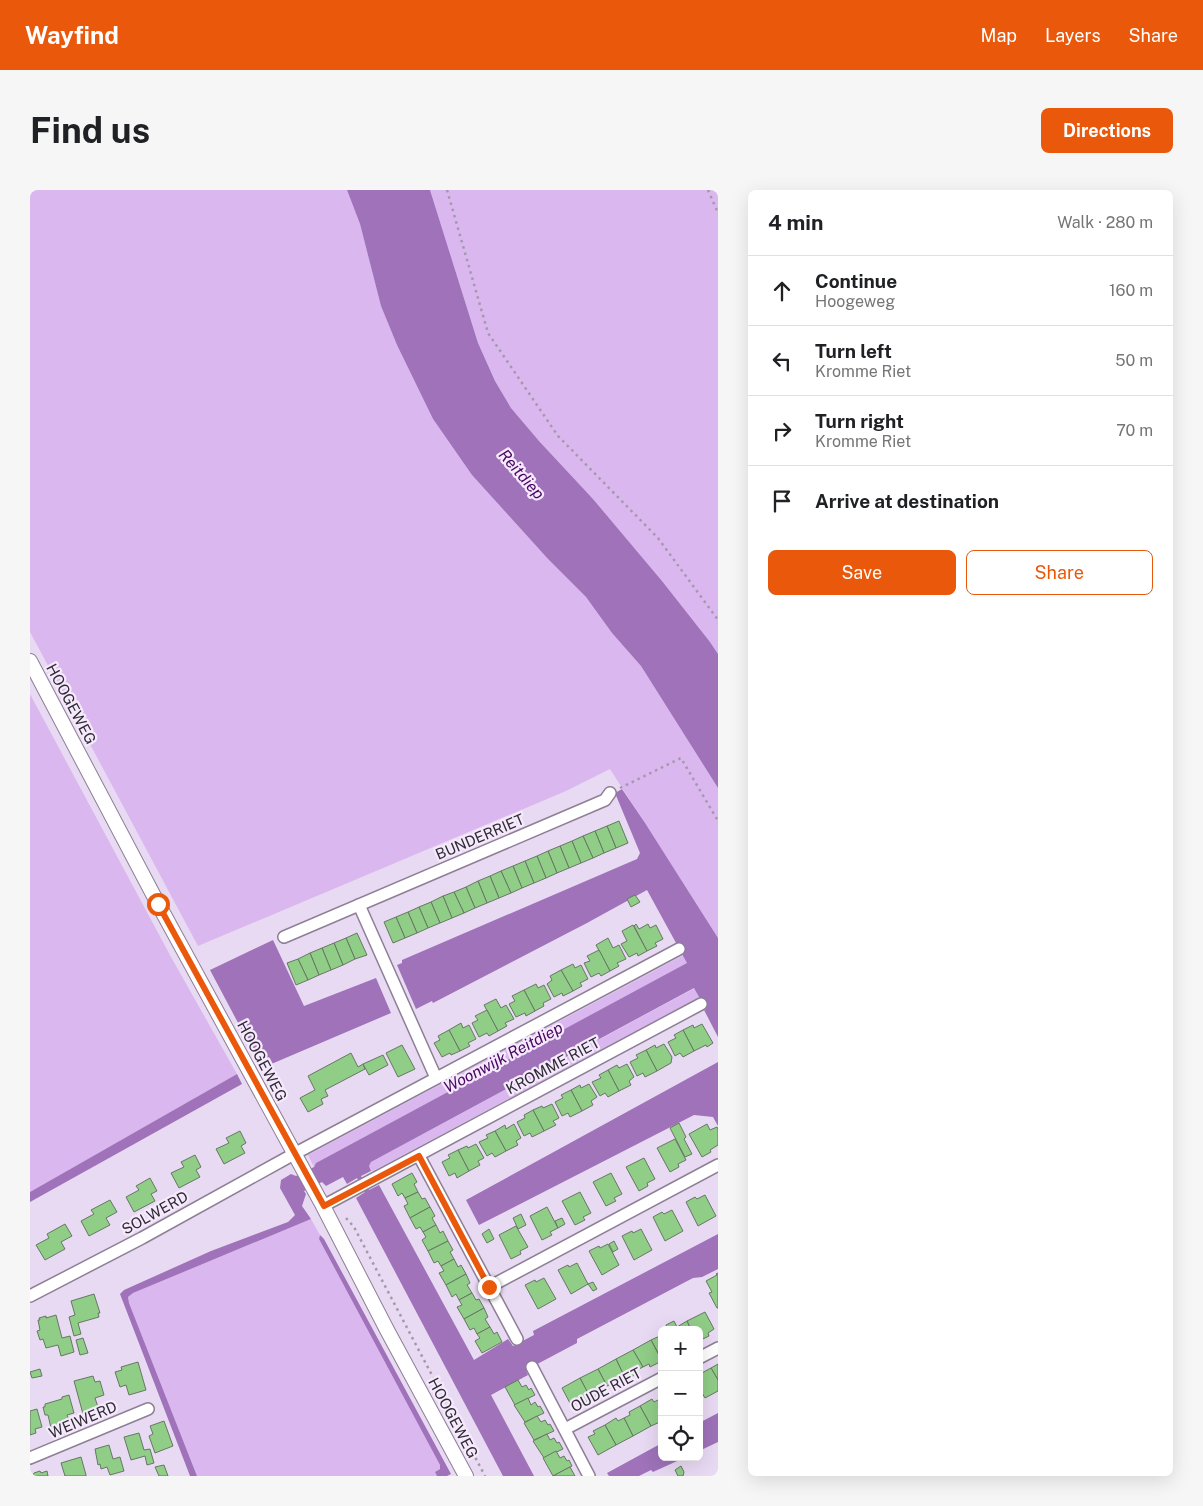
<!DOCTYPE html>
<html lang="en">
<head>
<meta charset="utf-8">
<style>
	body { margin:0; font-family:"Public Sans",sans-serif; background:#f6f6f6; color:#202124 }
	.controls { position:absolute; right:15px; bottom:15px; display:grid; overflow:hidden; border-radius:8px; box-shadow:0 5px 20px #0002 }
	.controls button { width:45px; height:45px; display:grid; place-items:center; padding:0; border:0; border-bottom:1px solid #e0e0e0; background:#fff; color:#202124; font:25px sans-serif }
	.stop { position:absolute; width:15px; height:15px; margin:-11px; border:4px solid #ea580c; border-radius:50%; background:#fff }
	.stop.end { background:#ea580c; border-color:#fff; box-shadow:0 1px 5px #0008 }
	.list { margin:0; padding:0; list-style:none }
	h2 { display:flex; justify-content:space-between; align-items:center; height:65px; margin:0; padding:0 20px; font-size:21px }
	h2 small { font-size:16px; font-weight:400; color:#757577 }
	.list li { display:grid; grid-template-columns:32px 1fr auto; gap:15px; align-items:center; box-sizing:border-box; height:70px; padding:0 20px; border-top:1px solid #e0e0e0 }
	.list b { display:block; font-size:19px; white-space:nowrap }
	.list p { margin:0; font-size:16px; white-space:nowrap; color:#757577 }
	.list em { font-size:16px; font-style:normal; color:#757577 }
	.actions { display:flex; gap:10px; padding:15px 20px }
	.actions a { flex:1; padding:11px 0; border:1px solid #ea580c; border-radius:8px; text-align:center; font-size:18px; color:#ea580c }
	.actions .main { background:#ea580c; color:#fff }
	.icon { flex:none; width:28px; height:28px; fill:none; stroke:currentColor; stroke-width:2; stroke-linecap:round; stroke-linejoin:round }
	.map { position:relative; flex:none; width:688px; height:1286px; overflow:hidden; border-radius:8px }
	header { display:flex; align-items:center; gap:30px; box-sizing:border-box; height:70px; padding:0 25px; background:#ea580c; color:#fff }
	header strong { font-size:24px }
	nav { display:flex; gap:28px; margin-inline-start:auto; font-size:18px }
	.intro { display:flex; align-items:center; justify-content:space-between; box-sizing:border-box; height:120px; padding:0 30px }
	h1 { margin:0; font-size:35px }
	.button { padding:12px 22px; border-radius:8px; background:#ea580c; color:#fff; font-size:18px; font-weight:700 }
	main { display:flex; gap:30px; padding:0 30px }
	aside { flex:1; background:#fff; border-radius:8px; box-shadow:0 5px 20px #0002 }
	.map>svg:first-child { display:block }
	.green { fill:#dab7ef }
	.water { fill:#9f72b9 }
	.building { fill:#90cd87; stroke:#667763 }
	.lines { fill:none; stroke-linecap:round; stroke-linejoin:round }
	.minor-casing { stroke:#8d7f95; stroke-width:14 }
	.tertiary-casing { stroke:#8d7f95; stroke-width:16 }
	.path { stroke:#a499ac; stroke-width:2.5; stroke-dasharray:2.5 4; stroke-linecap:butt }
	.minor { stroke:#fff; stroke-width:11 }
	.tertiary { stroke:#fff; stroke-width:14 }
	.route { stroke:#ea580c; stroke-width:6 }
	.labels { text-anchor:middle; stroke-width:4.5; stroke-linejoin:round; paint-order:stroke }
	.street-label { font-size:15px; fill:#2f2a33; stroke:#f5e9fc }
	.water-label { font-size:16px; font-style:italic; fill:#480662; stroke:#f5e9fc }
</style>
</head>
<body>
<header>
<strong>Wayfind</strong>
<nav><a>Map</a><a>Layers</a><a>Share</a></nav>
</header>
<div class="intro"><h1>Find us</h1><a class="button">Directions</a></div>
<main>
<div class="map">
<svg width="688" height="1286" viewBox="0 0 688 1286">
	<rect width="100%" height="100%" fill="#e9daf3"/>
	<g class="green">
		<polygon points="0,0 317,0 330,34 351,116 367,155 403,229 442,285 518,369 556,407 582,443 611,476 688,598 688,748 580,579 536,601 168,756 0,442"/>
		<polygon points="400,0 688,0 688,464 680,452 632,391 563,309 509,251 481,218 465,191 448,153"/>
		<polygon points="0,504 141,767 207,884 0,1002"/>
		<polygon points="654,765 658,773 286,973 284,977 278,965"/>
		<polygon points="665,798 670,807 343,981 341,981 339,976 341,972"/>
		<polygon points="281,1029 290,1045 289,1049 410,1275 410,1279 405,1282 407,1286 167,1286 99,1113 98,1107 103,1103"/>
	</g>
	<g class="water">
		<polygon points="317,0 400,0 448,153 465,191 481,218 509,251 563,309 632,391 680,452 688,464 688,598 611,476 582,443 556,407 518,369 442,285 403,229 367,155 351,116 330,34"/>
		<polygon points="592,599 615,633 688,748 688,847 674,820 676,819 664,798 341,972 339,976 341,981 331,986 339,1000 349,995 444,1170 478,1149 483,1156 504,1145 503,1141 688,1044 688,1079 672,1087 663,1088 547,1149 547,1153 496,1180 498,1185 461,1205 504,1286 473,1286 326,1008 335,1002 327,988 317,994 313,987 296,996 292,992 274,1001 276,1004 272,1016 281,1029 103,1103 98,1107 99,1113 167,1286 160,1286 90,1104 94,1100 181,1061 258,1032 265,1025 250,998 251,990 261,984 266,986 284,977 286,973 657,773 617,700 557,733 403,813 402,811 386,819 367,775 372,773 372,770 607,669 610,663 585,603"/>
		<polygon points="243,750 274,816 346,788 361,823 232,878 180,780"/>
		<polygon points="688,872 688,936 683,927 664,925 449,1035 436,1010"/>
		<polygon points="207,884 212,894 0,1012 0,1002"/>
		<polygon points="290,1045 294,1049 421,1284 417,1286 407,1286 405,1282 410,1279 410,1275 289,1049"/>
		<polygon points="688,1223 688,1252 669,1261 669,1233"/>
		<polygon points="632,1253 632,1267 656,1267 623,1282 621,1280 609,1286 579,1286 577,1283"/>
	</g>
	<g class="building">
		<polygon points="589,631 598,653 586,658 577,636"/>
		<polygon points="577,636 586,658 574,663 565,641"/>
		<polygon points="565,641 574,663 563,668 553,646"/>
		<polygon points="553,646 563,668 551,673 542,651"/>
		<polygon points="542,651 551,673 539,678 530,656"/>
		<polygon points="530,656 539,678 527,683 518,661"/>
		<polygon points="518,661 527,683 516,688 507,666"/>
		<polygon points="507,666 516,688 504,693 495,671"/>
		<polygon points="495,671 504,693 492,698 483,676"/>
		<polygon points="483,676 492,698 481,703 471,681"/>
		<polygon points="471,681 481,703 469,708 460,686"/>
		<polygon points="460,686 469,708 457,713 448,691"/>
		<polygon points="448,691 457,713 445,718 436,697"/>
		<polygon points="436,697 445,718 434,723 424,702"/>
		<polygon points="424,702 434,723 422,728 413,706"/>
		<polygon points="605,705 610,712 601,717 597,709"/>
		<polygon points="413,706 422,728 410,733 401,712"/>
		<polygon points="401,712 410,733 398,738 389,717"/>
		<polygon points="389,717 398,738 387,743 378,722"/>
		<polygon points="378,722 387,743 375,748 366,727"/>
		<polygon points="366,727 375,748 363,753 354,732"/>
		<polygon points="606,734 609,739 618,734 620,738 626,735 633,749 625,753 627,756 617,761 604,736"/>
		<polygon points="603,735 617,761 608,766 607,763 599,767 591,754 597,751 592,741"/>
		<polygon points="327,743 337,765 325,769 316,748"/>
		<polygon points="316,748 325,769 313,775 304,753"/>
		<polygon points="578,748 583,758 589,755 596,769 587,773 589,776 580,781 566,755"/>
		<polygon points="304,753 313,775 301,780 292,758"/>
		<polygon points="292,758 301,780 289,785 280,763"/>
		<polygon points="569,760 580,781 571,786 569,783 561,787 554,773 560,771 557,766"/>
		<polygon points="280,763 289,785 278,790 268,769"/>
		<polygon points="268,769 278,790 266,795 257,773"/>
		<polygon points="543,774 545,778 551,775 558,789 550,793 552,796 543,801 531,780"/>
		<polygon points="531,780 543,801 533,806 532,803 524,807 517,794 522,790 520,786"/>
		<polygon points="506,794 508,798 514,795 521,809 513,813 514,816 505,821 494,800"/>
		<polygon points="494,800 505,821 496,826 495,823 486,827 479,814 485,811 482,806"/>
		<polygon points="466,809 471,818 476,815 484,829 475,833 477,836 468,841 454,815"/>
		<polygon points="457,820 468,841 459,846 457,843 449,847 442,833 448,830 445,826"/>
		<polygon points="431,833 433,838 439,835 446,849 438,853 440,856 430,861 419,840"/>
		<polygon points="672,834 683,853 677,857 676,855 664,861 653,840 663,835 664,838"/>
		<polygon points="419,840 430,861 421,865 420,863 412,867 404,853 410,850 408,846"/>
		<polygon points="653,840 664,861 653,867 650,863 645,866 638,852 646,848 644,845"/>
		<polygon points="634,854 642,867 641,873 627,881 616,860 625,855 626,858"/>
		<polygon points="372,855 385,879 368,887 356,863"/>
		<polygon points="616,860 627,881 615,887 613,883 607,886 600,872 608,868 606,865"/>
		<polygon points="321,863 328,877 333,874 335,879 295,900 298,906 291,909 293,914 278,922 270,908 285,900 278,886"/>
		<polygon points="353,865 358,875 339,885 333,874"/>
		<polygon points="597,874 604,887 599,891 601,895 589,901 578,880 587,875 589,878"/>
		<polygon points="578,880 589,901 578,907 575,903 570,906 562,892 571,888 569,885"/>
		<polygon points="559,894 567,907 561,911 563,915 552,921 541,900 550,895 551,898"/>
		<polygon points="541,900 552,921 540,927 538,923 532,926 525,912 533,908 531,905"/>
		<polygon points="522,914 529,928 523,931 526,935 514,941 503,920 512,916 513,918"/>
		<polygon points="503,920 514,941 502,947 500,943 494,946 487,932 495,928 494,925"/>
		<polygon points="649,933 656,947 654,949 662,964 655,967 640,938"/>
		<polygon points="484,934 491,948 486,951 488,955 476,961 465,941 475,935 476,939"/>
		<polygon points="677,934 680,940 687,937 688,939 688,955 680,960 681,962 672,967 659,944"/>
		<polygon points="210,941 216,953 211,956 215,963 194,974 186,959 199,953 196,948"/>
		<polygon points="465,941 476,961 465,967 462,963 457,966 449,952 458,948 456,945"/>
		<polygon points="645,949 656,970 648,974 649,977 640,982 627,958"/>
		<polygon points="446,954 454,968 448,971 450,975 439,981 428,960 437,956 438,958"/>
		<polygon points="428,960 439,981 427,988 425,983 419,986 412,972 420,968 418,965"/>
		<polygon points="165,965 171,977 166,980 170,987 149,998 141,983 154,977 151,972"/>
		<polygon points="614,968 625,989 617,993 618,996 609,1001 596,977"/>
		<polygon points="382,983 387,992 384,994 388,1002 375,1008 372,1003 368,1006 362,994"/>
		<polygon points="581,983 592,1004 584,1008 586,1011 576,1016 563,992"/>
		<polygon points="120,988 127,1001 121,1004 125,1011 104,1022 96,1007 109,1000 106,996"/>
		<polygon points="388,1002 392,1009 395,1008 400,1017 380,1028 374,1016 378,1014 375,1008"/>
		<polygon points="550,1002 561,1023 553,1027 555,1030 545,1035 532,1011"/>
		<polygon points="675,1005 686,1026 668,1036 656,1012 665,1007 667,1009"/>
		<polygon points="80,1010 87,1022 76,1028 80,1035 59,1046 51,1031 64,1024 61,1020"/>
		<polygon points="400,1017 405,1026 402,1028 406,1035 393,1042 390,1037 386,1039 380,1028"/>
		<polygon points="517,1017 528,1038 520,1042 522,1045 512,1050 500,1026"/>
		<polygon points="642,1020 653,1041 635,1051 623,1027 632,1022 634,1024"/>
		<polygon points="491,1024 496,1035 488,1039 483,1028"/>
		<polygon points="532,1028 535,1034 528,1038 525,1031"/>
		<polygon points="35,1034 42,1046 31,1052 35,1059 15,1070 6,1055 19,1048 17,1044"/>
		<polygon points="406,1035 410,1043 413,1041 418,1051 398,1061 392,1050 396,1047 393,1042"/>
		<polygon points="486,1036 498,1057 490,1061 491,1064 481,1069 469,1045"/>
		<polygon points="459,1039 464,1049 457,1053 452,1044"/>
		<polygon points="611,1039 622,1060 604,1070 592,1046 602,1041 603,1043"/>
		<polygon points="418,1051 423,1060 420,1062 424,1069 411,1076 408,1071 404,1073 398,1061"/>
		<polygon points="584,1051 588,1059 583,1062 579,1054"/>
		<polygon points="578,1054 589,1075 572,1085 559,1061 569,1056 570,1058"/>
		<polygon points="424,1069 428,1077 431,1075 436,1084 416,1095 409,1083 414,1081 411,1076"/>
		<polygon points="547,1073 558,1094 541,1104 528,1080 538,1075 539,1077"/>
		<polygon points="688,1083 688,1118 687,1118 679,1103 682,1102 676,1091 687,1085 686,1084"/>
		<polygon points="436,1084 440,1093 437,1095 442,1103 429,1110 426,1104 422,1107 416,1095"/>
		<polygon points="514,1088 526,1109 508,1119 495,1095 505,1090 506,1092"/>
		<polygon points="563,1092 567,1099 563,1101 558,1094"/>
		<polygon points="442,1103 446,1110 449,1109 454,1118 434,1129 427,1117 432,1115 429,1110"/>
		<polygon points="64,1104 70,1123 68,1123 69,1127 48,1133 51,1144 44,1146 39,1127 45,1125 41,1111"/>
		<polygon points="454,1118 458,1127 455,1129 460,1137 447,1144 444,1138 440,1140 434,1129"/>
		<polygon points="675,1122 684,1139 678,1143 679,1146 669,1151 669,1140 661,1140 657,1131"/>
		<polygon points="26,1125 32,1148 40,1146 44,1162 31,1166 28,1155 16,1158 13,1149 10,1150 7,1141 10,1140 8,1130 10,1130 9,1128 16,1126 16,1128"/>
		<polygon points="644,1131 647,1137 657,1131 661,1140 638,1140 636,1135"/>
		<polygon points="460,1137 464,1144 467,1142 472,1152 452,1163 445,1151 450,1148 447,1144"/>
		<polygon points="632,1145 632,1170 621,1150"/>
		<polygon points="53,1148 58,1163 50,1165 46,1150"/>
		<polygon points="621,1150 632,1171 620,1177 619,1174 613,1177 603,1160"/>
		<polygon points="603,1160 613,1177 607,1180 608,1183 596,1190 586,1169"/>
		<polygon points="586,1169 596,1190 585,1196 583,1193 577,1196 568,1179"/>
		<polygon points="108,1172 116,1200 99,1205 96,1195 90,1197 85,1182 92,1180 91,1177"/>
		<polygon points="688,1174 688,1190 681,1178"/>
		<polygon points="681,1178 688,1190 688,1201 675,1208 669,1198 669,1188 671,1187 670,1184"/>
		<polygon points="10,1179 12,1186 2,1188 0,1182"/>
		<polygon points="568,1179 577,1196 571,1200 573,1202 561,1209 550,1188"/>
		<polygon points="63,1186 65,1192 70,1191 74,1205 65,1208 69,1220 53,1224 44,1191"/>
		<polygon points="550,1188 561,1209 549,1215 548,1212 541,1215 532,1198"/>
		<polygon points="488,1190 492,1197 496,1195 499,1200 501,1198 505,1205 485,1215 475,1197"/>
		<polygon points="39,1205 44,1223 37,1225 39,1230 32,1232 33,1235 21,1238 18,1225 15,1225 13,1217 15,1217 15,1214 32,1209 32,1207"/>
		<polygon points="498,1208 501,1215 505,1212 508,1217 510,1216 514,1223 495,1232 484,1215"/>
		<polygon points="622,1209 624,1212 630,1209 632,1213 632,1231 621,1236 610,1216"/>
		<polygon points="610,1216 621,1236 603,1246 594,1228 600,1225 599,1222"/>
		<polygon points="7,1219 12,1237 5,1239 6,1243 0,1245 0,1221"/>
		<polygon points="507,1226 511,1232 515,1230 518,1235 520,1234 524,1241 504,1250 494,1233"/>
		<polygon points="586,1228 588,1231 594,1228 603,1246 586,1255 575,1235"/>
		<polygon points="134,1231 143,1256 125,1263 119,1246 123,1244 120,1236"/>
		<polygon points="575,1235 586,1255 568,1265 558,1247 565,1244 563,1241"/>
		<polygon points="109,1243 114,1260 120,1259 124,1273 117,1275 115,1266 101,1270 94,1247"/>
		<polygon points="517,1244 520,1250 524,1248 527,1253 529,1252 533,1259 514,1268 503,1251"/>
		<polygon points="79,1255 83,1269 90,1267 94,1281 80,1285 77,1277 71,1279 70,1274 68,1275 65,1259"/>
		<polygon points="526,1261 530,1268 534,1266 537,1271 539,1270 542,1276 523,1286 513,1268"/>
		<polygon points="51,1267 56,1285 56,1286 35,1286 31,1273"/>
		<polygon points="134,1275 138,1286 129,1286 125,1277"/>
		<polygon points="651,1276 654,1282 653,1286 648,1286 645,1280"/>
		<polygon points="540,1277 545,1286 523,1286 536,1279"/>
		<polygon points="10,1281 11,1283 17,1281 18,1286 3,1286 4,1283"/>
	</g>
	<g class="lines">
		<defs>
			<g id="minor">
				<polyline points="329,715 406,888"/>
				<polyline points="254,747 575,610 580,603"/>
				<polyline points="389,966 487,1149"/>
				<polyline points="293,1016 671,814"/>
				<polyline points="459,1097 688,975"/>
				<polyline points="0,1106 112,1048 264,964 649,759"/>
				<polyline points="669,1168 688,1158"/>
				<polyline points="502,1177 559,1286"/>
				<polyline points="535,1239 632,1188"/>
				<polyline points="0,1268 118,1219"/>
			</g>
			<polyline id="tertiary" points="0,471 126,710 293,1016 357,1140 436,1286"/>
		</defs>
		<use href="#minor" class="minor-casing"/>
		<use href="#tertiary" class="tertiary-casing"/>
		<g class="path">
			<polyline points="417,0 458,143 528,246 628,348 688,430"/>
			<polyline points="678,0 688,23"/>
			<polyline points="590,598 651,568 688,631"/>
			<polyline points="316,1028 324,1037 455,1286"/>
		</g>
		<use href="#minor" class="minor"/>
		<use href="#tertiary" class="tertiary"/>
	</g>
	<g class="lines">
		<polyline class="route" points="128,714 294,1016 389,966 459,1097"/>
	</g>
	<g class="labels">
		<g class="street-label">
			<text transform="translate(41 514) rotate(62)" y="5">HOOGEWEG</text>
			<text transform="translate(450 647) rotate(-23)" y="5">BUNDERRIET</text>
			<text transform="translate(232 871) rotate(62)" y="5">HOOGEWEG</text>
			<text transform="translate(523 876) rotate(-28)" y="5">KROMME RIET</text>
			<text transform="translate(125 1023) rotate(-29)" y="5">SOLWERD</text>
			<text transform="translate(576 1200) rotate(-28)" y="5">OUDE RIET</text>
			<text transform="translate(423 1228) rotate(62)" y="5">HOOGEWEG</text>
			<text transform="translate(53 1230) rotate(-23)" y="5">WEIWERD</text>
		</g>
		<g class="water-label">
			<text transform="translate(492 284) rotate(49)" y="6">Reitdiep</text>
			<text transform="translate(473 867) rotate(-28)" y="6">Woonwijk Reitdiep</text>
		</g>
	</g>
</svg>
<div class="controls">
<button>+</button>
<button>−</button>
<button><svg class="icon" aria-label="locate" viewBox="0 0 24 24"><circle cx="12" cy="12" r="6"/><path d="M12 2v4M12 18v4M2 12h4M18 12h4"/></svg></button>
</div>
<div class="stop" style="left:128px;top:714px"></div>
<div class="stop end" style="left:459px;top:1097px"></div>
</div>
<aside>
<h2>4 min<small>Walk · 280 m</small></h2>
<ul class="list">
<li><svg class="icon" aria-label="ahead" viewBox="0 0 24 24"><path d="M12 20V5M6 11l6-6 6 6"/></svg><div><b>Continue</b><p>Hoogeweg</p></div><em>160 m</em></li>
<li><svg class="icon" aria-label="left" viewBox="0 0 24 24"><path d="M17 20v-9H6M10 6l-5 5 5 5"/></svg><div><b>Turn left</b><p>Kromme Riet</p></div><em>50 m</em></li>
<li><svg class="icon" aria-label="right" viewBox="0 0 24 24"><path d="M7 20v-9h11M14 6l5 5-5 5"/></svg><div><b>Turn right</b><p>Kromme Riet</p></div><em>70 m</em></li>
<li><svg class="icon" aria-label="arrive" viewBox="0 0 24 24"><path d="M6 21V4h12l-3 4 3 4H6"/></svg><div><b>Arrive at destination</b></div></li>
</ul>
<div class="actions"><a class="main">Save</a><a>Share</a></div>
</aside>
</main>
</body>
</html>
